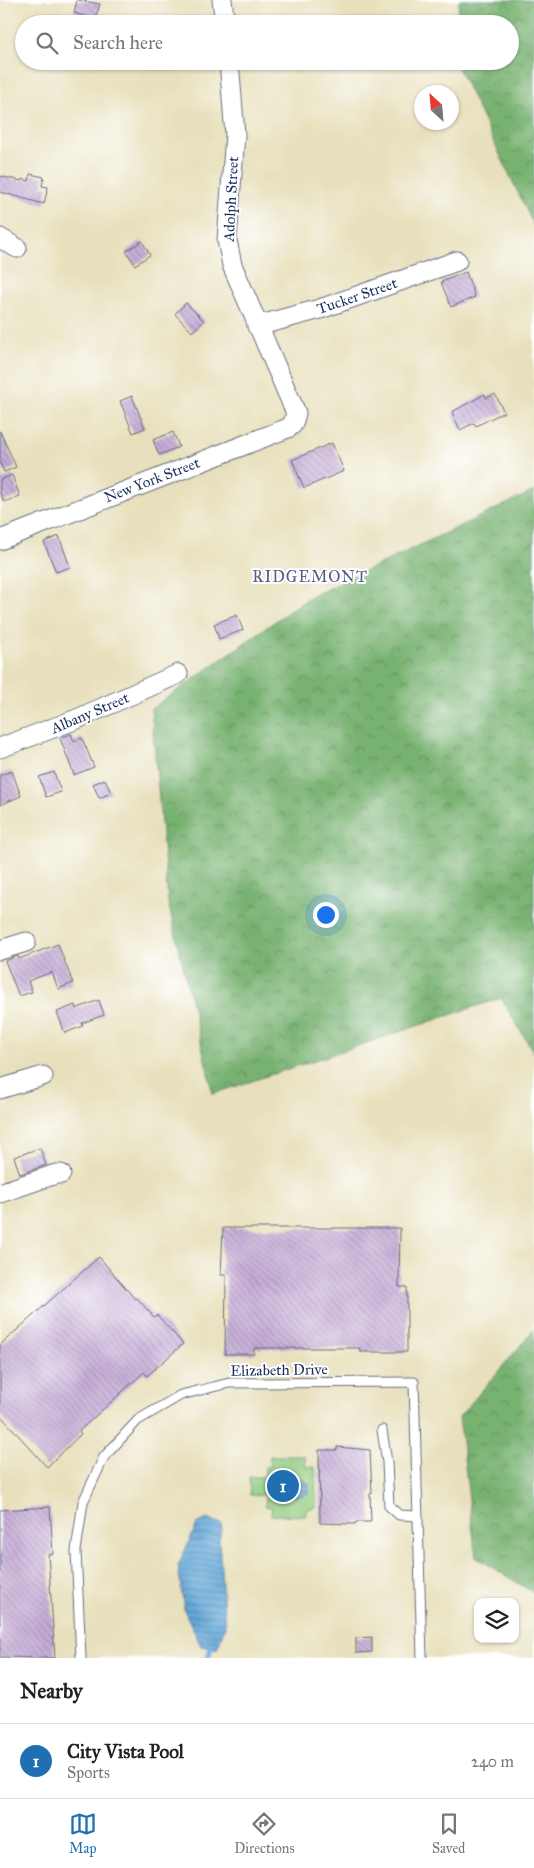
<!DOCTYPE html>
<html lang="en">
<head>
<meta charset="utf-8">
<style>
	body { margin:0; font-family:"IM FELL Great Primer",serif; background:#f6f6f6; color:#222 }
	.controls { position:absolute; right:15px; bottom:15px; display:grid; overflow:hidden; border-radius:10px; box-shadow:0 1px 4px #0004 }
	.controls button { width:45px; height:45px; display:grid; place-items:center; padding:0; border:0; border-bottom:1px solid #e0e0e0; background:#fff; color:#222; font:25px sans-serif }
	.compass { position:absolute; left:414px; top:85px; width:45px; height:45px; border-radius:50%; background:#fff; box-shadow:0 1px 4px #0004; rotate:334deg }
	.you { position:absolute; left:325px; top:914px; width:18px; height:18px; margin:-12px; border:4px solid #fff; border-radius:50%; background:#1a73e8; box-shadow:0 0 0 8px #1a73e833 }
	.badge { display:grid; place-items:center; width:32px; height:32px; border-radius:50%; background:#1f6fb2; color:#fff; font-size:16px; font-weight:700 }
	.pin { position:absolute; translate:-50% -50%; border:2px solid #fff; box-shadow:0 1px 5px #0006 }
	.list { margin:0; padding:0; list-style:none }
	h2 { display:flex; justify-content:space-between; align-items:center; height:65px; margin:0; padding:0 20px; font-size:21px }
	h2 small { font-size:16px; font-weight:400; color:#767676 }
	.list li { display:grid; grid-template-columns:32px 1fr auto; gap:15px; align-items:center; box-sizing:border-box; height:75px; padding:0 20px; border-top:1px solid #e0e0e0 }
	.list b { display:block; font-size:19px; white-space:nowrap }
	.list p { margin:0; font-size:16px; white-space:nowrap; color:#767676 }
	.list em { font-size:16px; font-style:normal; color:#767676 }
	.icon { flex:none; width:28px; height:28px; fill:none; stroke:currentColor; stroke-width:2; stroke-linecap:round; stroke-linejoin:round }
	.map { position:relative; flex:none; width:534px; height:1658px; overflow:hidden }
	.search { position:absolute; background:#fff; box-shadow:0 1px 4px #0004; left:15px; right:15px; top:15px; height:55px; display:flex; align-items:center; gap:12px; box-sizing:border-box; padding:0 18px; border-radius:28px; color:#767676; font-size:19px }
	.sheet { height:140px; background:#fff }
	nav { display:flex; justify-content:space-around; align-items:center; box-sizing:border-box; height:70px; border-top:1px solid #e0e0e0; background:#fff; font-size:14px; color:#767676 }
	nav a { display:grid; justify-items:center; gap:2px }
	nav .on { color:#1f6fb2 }
	.map>svg:first-child { display:block }
	.green { fill:#95cf83; stroke:#587f70 }
	.forest { fill:url(#forest-crowns); stroke:#4a7068 }
	.water { fill:url(#water-rules); stroke:#3f6b9b }
	.lines { fill:none; stroke-linecap:round; stroke-linejoin:round }
	.stream { stroke:#63a7d8; stroke-width:5 }
	.building { fill:url(#building-back-hatch) }
	.service-casing { stroke:#636d7f; stroke-width:11 }
	.minor-casing { stroke:#636d7f; stroke-width:21 }
	.service { stroke:#fff; stroke-width:9 }
	.minor { stroke:#fff; stroke-width:19 }
	.labels { text-anchor:middle; stroke-width:4; stroke-linejoin:round; paint-order:stroke }
	.street-label { font-size:15px; fill:#1b2f5e; stroke:#fff }
	.neighbourhood-label { font-size:16px; letter-spacing:1px; fill:#565a88; stroke:#fff }
</style>
</head>
<body>
<div class="map">
<svg width="534" height="1658" viewBox="0 0 534 1658">
	<defs>
		<pattern id="forest-crowns" width="20" height="18" patternUnits="userSpaceOnUse" patternTransform="scale(1.25)"><rect width="20" height="18" fill="#78b271"/><path d="M2 6a3 3 0 1 1 6 0M12 15a3 3 0 1 1 6 0" fill="none" stroke="#629160"/></pattern>
		<pattern id="water-rules" width="6" height="5" patternUnits="userSpaceOnUse" patternTransform="scale(1.25)"><rect width="6" height="5" fill="#63a7d8"/><path d="M0 2.5h6" fill="none" stroke="#5188b2"/></pattern>
		<pattern id="building-back-hatch" width="6" height="6" patternUnits="userSpaceOnUse" patternTransform="scale(1.25)"><rect width="6" height="6" fill="#c5abd6"/><path d="M-1 5l2 2M0 0l6 6M5-1l2 2" fill="none" stroke="#9f8cb1"/></pattern>
	</defs>
	<rect width="100%" height="100%" fill="#fff"/>
	<filter id="ink" filterUnits="userSpaceOnUse"><feTurbulence type="fractalNoise" baseFrequency=".02" numOctaves="2"/><feDisplacementMap in="SourceGraphic" scale="10" xChannelSelector="R" yChannelSelector="G"/><feConvolveMatrix kernelMatrix="1 2 1 2 8 2 1 2 1" color-interpolation-filters="sRGB"/></filter>
	<filter id="wash" filterUnits="userSpaceOnUse"><feTurbulence type="fractalNoise" baseFrequency=".0096" numOctaves="4" result="noise"/><feDisplacementMap in="SourceGraphic" scale="20" xChannelSelector="R" yChannelSelector="G"/><feGaussianBlur stdDeviation="1.12" result="paint"/><feColorMatrix in="noise" values="0 0 0 0 0 0 0 0 0 0 0 0 0 0 0 0 0 1.4 0 .05"/><feComposite in="paint" operator="in"/></filter>
	<g filter="url(#wash)">
		<rect width="100%" height="100%" fill="#e8e0bc"/>
		<polygon class="green" points="270,1456 305,1456 306,1467 315,1467 316,1507 307,1509 305,1516 271,1515 272,1507 265,1506 266,1495 250,1495 249,1477 265,1477 265,1467 270,1466"/>
		<g class="forest">
			<polygon points="459,0 534,0 534,226 455,61 510,61 510,24 457,24"/>
			<polygon points="534,491 534,1053 501,998 213,1094 168,902 151,709 308,598"/>
			<polygon points="534,1330 534,1593 476,1557 459,1417"/>
		</g>
		<g class="water">
			<polygon points="304,1479 304,1483 309,1483 309,1493 304,1494 304,1496 279,1497 279,1493 271,1493 271,1484 279,1484 279,1480"/>
			<polygon points="207,1519 222,1524 219,1540 225,1627 217,1649 201,1646 184,1610 178,1566 197,1524"/>
		</g>
		<g class="lines">
			<polyline class="stream" points="208,1658 211,1648"/>
		</g>
		<g id="blocks">
			<g class="building">
				<polygon points="77,0 100,4 95,19 74,13"/>
				<polygon points="30,174 44,177 42,186 48,187 44,204 0,192 0,176 21,181 22,179 29,181"/>
				<polygon points="142,241 150,255 135,265 126,251"/>
				<polygon points="466,272 475,297 451,307 441,282"/>
				<polygon points="186,303 204,321 192,332 175,314"/>
				<polygon points="485,394 486,398 495,394 504,412 476,426 474,423 460,430 452,412"/>
				<polygon points="132,396 145,428 133,433 120,401"/>
				<polygon points="0,431 16,467 4,472 0,462"/>
				<polygon points="173,432 179,447 159,455 153,440"/>
				<polygon points="332,443 344,471 304,488 292,460"/>
				<polygon points="12,475 20,496 4,502 0,493 0,480"/>
				<polygon points="59,536 70,567 56,572 44,542"/>
				<polygon points="237,615 243,630 219,639 214,624"/>
				<polygon points="71,734 74,741 82,738 94,767 74,775 60,738"/>
				<polygon points="12,771 21,796 0,805 0,775"/>
				<polygon points="54,772 61,792 46,797 39,777"/>
				<polygon points="105,779 111,793 99,798 93,784"/>
				<polygon points="58,944 73,983 58,989 52,972 28,981 32,992 19,996 5,961 18,956 19,959"/>
				<polygon points="99,1000 104,1015 82,1023 83,1026 65,1033 57,1012 75,1005 76,1009"/>
				<polygon points="40,1148 46,1165 20,1174 14,1157"/>
				<polygon points="223,1228 400,1228 399,1287 407,1287 407,1352 360,1352 360,1348 254,1348 254,1354 225,1354 226,1275 221,1275"/>
				<polygon points="99,1257 135,1299 137,1298 154,1317 157,1315 183,1344 147,1376 144,1372 79,1431 81,1434 47,1467 0,1415 0,1345"/>
				<polygon points="337,1447 370,1450 372,1493 370,1494 371,1522 356,1522 355,1524 320,1523 319,1450 337,1450"/>
				<polygon points="50,1507 53,1554 48,1554 55,1658 0,1657 0,1510"/>
				<polygon points="372,1637 372,1652 356,1653 356,1638"/>
			</g>
		</g>
	</g>
	<g filter="url(#ink)">
		<use href="#blocks" fill-opacity="0" stroke="#636d7f" stroke-width="1"/>
		<g class="lines">
			<defs>
				<g id="service">
					<polyline points="382,1430 387,1462 389,1506 399,1515 418,1516"/>
					<polyline points="81,1658 76,1551 83,1502 104,1457 138,1420 181,1395 229,1383 414,1382 422,1658"/>
				</g>
				<g id="minor">
					<polyline points="222,0 225,24"/>
					<polyline points="0,238 17,248"/>
					<polyline points="257,326 320,309 457,261"/>
					<polyline points="0,540 288,428 293,424 296,413 232,265 227,240 235,135 229,61"/>
					<polyline points="0,748 77,719 178,674"/>
					<polyline points="0,950 26,942"/>
					<polyline points="0,1089 43,1076"/>
					<polyline points="0,1193 56,1174 61,1174"/>
				</g>
			</defs>
			<use href="#service" class="service-casing"/>
			<use href="#minor" class="minor-casing"/>
			<use href="#service" class="service"/>
			<use href="#minor" class="minor"/>
		</g>
	</g>
	<g class="labels">
		<g class="street-label">
			<text transform="translate(231 199) rotate(-87)" y="5">Adolph Street</text>
			<text transform="translate(357 296) rotate(-19)" y="5">Tucker Street</text>
			<text transform="translate(152 480) rotate(-21)" y="5">New York Street</text>
			<text transform="translate(90 713) rotate(-23)" y="5">Albany Street</text>
			<text transform="translate(279 1370) rotate(-1)" y="5">Elizabeth Drive</text>
		</g>
		<g class="neighbourhood-label">
			<text x="310" y="582">RIDGEMONT</text>
		</g>
	</g>
</svg>
<div class="controls">
<button><svg class="icon" aria-label="layers" viewBox="0 0 24 24"><path d="M12 4l9 5-9 5-9-5zM3 14l9 5 9-5"/></svg></button>
</div>
<svg class="compass" viewBox="-18 -18 36 36"><path d="M0-13l5 13h-10z" fill="#e53935"/><path d="M0 13l5-13h-10z" fill="#767676"/></svg>
<div class="you"></div>
<div class="pin badge" style="left:283px;top:1486px">1</div>
<div class="search"><svg class="icon" aria-label="search" viewBox="0 0 24 24"><circle cx="10" cy="10" r="6"/><path d="M15 15l6 6"/></svg>Search here</div>
</div>
<section class="sheet">
<h2>Nearby<small></small></h2>
<ul class="list">
<li><span class="badge">1</span><div><b>City Vista Pool</b><p>Sports</p></div><em>240 m</em></li>
</ul>
</section>
<nav>
<a class="on"><svg class="icon" aria-label="map" viewBox="0 0 24 24"><path d="M3 6l6-2 6 2 6-2v14l-6 2-6-2-6 2zM9 4v14M15 6v14"/></svg>Map</a>
<a><svg class="icon" aria-label="directions" viewBox="0 0 24 24"><path d="M12 3l9 9-9 9-9-9zM9 14v-3h6M13 9l2 2-2 2"/></svg>Directions</a>
<a><svg class="icon" aria-label="saved" viewBox="0 0 24 24"><path d="M7 4h10v16l-5-4-5 4z"/></svg>Saved</a>
</nav>
</body>
</html>
